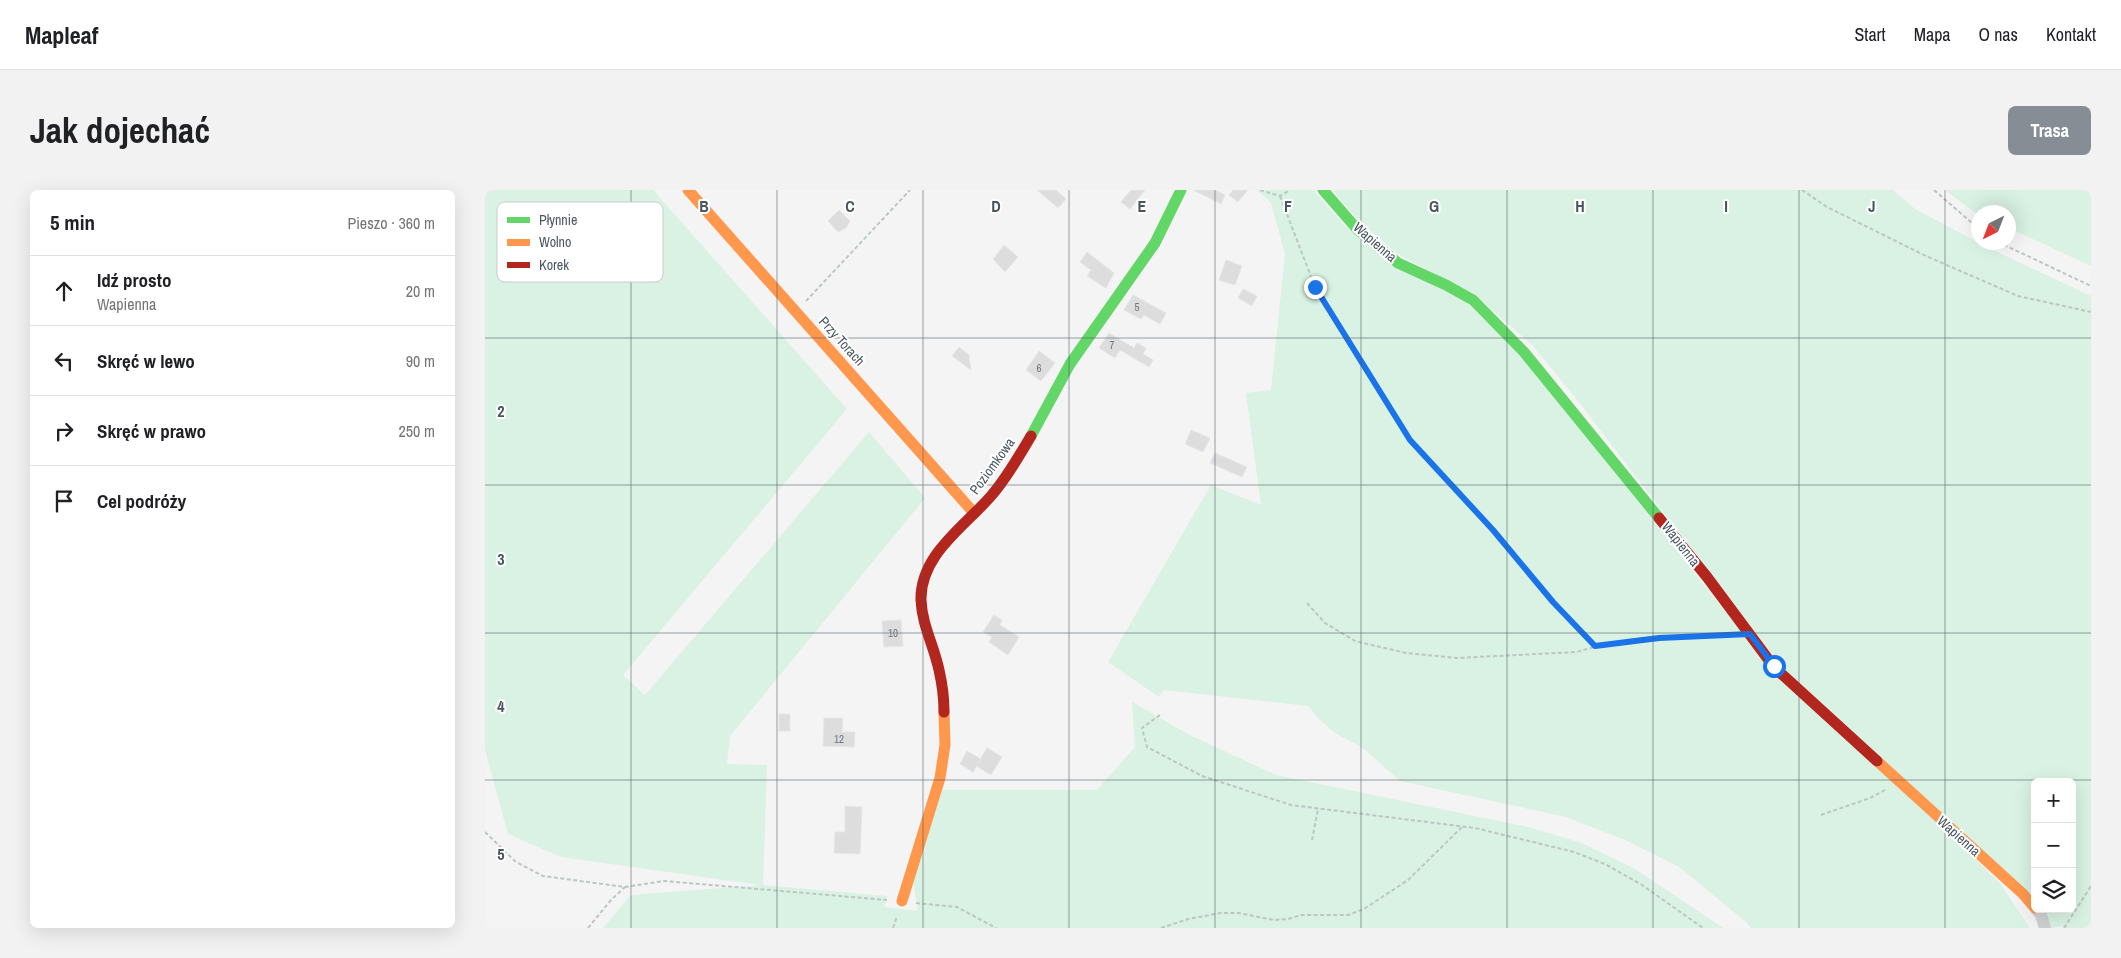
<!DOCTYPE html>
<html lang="pl">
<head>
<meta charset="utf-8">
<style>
	body { margin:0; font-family:"Archivo Narrow",sans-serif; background:#f2f2f2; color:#202124 }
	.controls { position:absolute; right:15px; bottom:15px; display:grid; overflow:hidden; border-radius:8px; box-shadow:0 5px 20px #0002 }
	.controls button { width:45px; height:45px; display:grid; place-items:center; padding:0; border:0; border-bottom:1px solid #e0e0e0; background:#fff; color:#202124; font:25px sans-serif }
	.compass { position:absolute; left:1486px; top:15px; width:45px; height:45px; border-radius:50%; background:#fff; box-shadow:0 5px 20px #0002; rotate:222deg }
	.stop { position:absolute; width:15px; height:15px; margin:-11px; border:4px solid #1a73e8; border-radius:50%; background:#fff }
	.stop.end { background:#1a73e8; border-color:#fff; box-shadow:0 1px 5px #0008 }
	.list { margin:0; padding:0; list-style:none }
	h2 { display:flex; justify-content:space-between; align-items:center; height:65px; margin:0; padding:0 20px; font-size:21px }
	h2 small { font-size:16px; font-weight:400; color:#757577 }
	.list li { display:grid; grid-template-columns:32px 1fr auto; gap:15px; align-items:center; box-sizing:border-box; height:70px; padding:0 20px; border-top:1px solid #e0e0e0 }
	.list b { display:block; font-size:19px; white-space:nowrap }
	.list p { margin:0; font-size:16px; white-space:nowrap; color:#757577 }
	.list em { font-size:16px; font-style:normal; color:#757577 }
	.icon { flex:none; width:28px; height:28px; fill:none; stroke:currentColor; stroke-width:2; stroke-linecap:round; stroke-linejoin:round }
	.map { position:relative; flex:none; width:1606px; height:738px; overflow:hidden; border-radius:8px }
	header { display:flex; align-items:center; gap:30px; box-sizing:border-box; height:70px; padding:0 25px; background:#fff; border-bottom:1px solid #e0e0e0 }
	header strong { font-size:24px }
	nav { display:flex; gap:28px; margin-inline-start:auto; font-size:18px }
	.intro { display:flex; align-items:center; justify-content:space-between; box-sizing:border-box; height:120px; padding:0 30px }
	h1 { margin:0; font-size:35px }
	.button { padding:12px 22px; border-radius:8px; background:#868d94; color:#fff; font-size:18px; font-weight:700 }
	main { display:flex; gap:30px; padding:0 30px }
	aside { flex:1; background:#fff; border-radius:8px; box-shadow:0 5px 20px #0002 }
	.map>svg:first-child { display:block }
	.green { fill:#d9f2e3 }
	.building { fill:#ddddde; stroke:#e5e6e7 }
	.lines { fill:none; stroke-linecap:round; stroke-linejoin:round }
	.path { stroke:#bcc7c4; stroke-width:2; stroke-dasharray:4 2.5; stroke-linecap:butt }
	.street { stroke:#ced0d2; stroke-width:12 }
	.fast { stroke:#63d668; stroke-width:11 }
	.slow { stroke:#ff974d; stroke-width:11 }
	.jam { stroke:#b3261e; stroke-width:11 }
	.route { stroke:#1a73e8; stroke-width:6 }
	.grid { fill:none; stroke:#4a5661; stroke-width:1; stroke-opacity:0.55 }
	.labels { text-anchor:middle; stroke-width:4; stroke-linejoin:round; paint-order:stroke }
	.number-label { font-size:11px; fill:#707881 }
	.street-label { font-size:14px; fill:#4a5661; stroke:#fff }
	.key { fill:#fff; stroke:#c9ccd0; stroke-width:1 }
	.key-label { font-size:14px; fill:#4a5661 }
	.grid-label { font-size:16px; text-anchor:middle; font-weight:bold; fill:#4a5661; stroke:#fff; stroke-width:4; stroke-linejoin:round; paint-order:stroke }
</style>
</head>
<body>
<header>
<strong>Mapleaf</strong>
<nav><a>Start</a><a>Mapa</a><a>O nas</a><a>Kontakt</a></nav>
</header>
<div class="intro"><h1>Jak dojechać</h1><a class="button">Trasa</a></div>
<main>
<aside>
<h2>5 min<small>Pieszo · 360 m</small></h2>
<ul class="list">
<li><svg class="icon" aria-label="ahead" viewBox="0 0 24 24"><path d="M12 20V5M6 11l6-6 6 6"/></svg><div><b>Idź prosto</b><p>Wapienna</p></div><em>20 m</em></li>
<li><svg class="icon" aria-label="left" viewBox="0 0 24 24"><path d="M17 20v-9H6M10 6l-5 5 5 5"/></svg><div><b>Skręć w lewo</b></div><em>90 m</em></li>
<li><svg class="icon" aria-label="right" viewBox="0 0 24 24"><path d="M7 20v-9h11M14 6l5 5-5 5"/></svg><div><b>Skręć w prawo</b></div><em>250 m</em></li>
<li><svg class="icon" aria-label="arrive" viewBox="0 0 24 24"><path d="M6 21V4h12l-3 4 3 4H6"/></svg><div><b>Cel podróży</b></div></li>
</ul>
</aside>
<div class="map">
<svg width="1606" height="738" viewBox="0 0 1606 738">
	<rect width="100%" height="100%" fill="#f4f4f4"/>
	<g class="green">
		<polygon points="0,0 168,0 362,219 138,485 160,505 384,242 440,308 245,546 242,574 282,575 278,695 402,706 399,717 433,721 428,691 446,600 612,600 650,557 647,512 705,545 791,585 1043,637 1097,653 1150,679 1238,738 118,738 146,705 275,695 76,667 23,644 0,560"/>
		<polygon points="772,0 828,0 861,37 981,112 1037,166 1251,435 1515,693 1545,738 1266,738 1261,732 1194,677 1140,650 1081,627 915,591 878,558 850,543 833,528 823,516 679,500 674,507 623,472 726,295 776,315 761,203 786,200 800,64 786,13"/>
		<polygon points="847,0 1408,0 1430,19 1506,59 1606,106 1606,738 1580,738 1580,736 1566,738 1556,719 1587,719 1587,592 1550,592 1550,712 1294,473 1093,211 1048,156 989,104 914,65 875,32"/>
		<polygon points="1460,0 1606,0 1606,76 1524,38 1524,22 1494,22 1493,25"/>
	</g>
	<g class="building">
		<polygon points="552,0 571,0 581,9 573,18"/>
		<polygon points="646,0 660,0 645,19 636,12"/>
		<polygon points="708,0 730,0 740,5 736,14"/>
		<polygon points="748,0 763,0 753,12 744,5"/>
		<polygon points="354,20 365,31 361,38 353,42 343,31"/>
		<polygon points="519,55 533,67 520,82 508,69"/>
		<polygon points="602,62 629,83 621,98 602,86 606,80 595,72"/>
		<polygon points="741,70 757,76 750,95 734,90"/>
		<polygon points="758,99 772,106 767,116 753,108"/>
		<polygon points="648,105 681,123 675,134 659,125 656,129 639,120"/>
		<polygon points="624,143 649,158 652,153 661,158 658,164 668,170 664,177 635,160 630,168 614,158"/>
		<polygon points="474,157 484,165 486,180 467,166"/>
		<polygon points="554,161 570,173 556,191 541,180"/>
		<polygon points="706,240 725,248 718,262 700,254"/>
		<polygon points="730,263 762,277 757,287 725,273"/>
		<polygon points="509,425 517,430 515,435 534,447 523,465 504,452 507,447 498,442"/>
		<polygon points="416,430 418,456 399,457 397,431"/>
		<rect x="294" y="524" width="11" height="17"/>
		<polygon points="339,528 358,528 357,542 370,542 369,557 338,556"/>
		<polygon points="502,558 517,567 506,585 491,576"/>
		<polygon points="482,561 496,569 488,582 475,574"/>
		<polygon points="360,616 377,617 375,664 349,663 350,642 360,642"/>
	</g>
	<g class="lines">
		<g class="path">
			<polyline points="775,0 795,6 805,0"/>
			<polyline points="1317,0 1342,17 1441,66 1533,106 1606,122"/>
			<polyline points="1449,0 1494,39"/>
			<polyline points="795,6 830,97 925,250 1008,340 1068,412 1110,456"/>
			<polyline points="1513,52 1606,96"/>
			<polyline points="321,111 425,0"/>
			<path d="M 822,413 L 840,433 L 870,451 L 921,463 L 972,468 L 1092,462 C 1141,446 1196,447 1248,445"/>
			<polyline points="675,525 657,538 662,557 717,586 806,615 990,638 1089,662 1120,674 1157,695 1218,738"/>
			<polyline points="1336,625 1385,608 1402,599"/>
			<polyline points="0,642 31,672 58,686 140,697 179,691 402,710"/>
			<polyline points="827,650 833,619"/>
			<polyline points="431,713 472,717 511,738"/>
			<polyline points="103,738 126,710 140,697"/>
			<polyline points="408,738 412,726"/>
			<polyline points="676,738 703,729 736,723 754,723 789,730 803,729 816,725 863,725 879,719 923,690 978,636"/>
			<polyline points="1579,738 1606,696"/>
		</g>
		<polyline class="street" points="1551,719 1556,725 1560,738"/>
		<g class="fast">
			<polyline points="838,0 872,39 913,73 961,95 988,110 1039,162 1174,328"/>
			<polyline points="546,246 585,174 670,53 696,0"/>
		</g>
		<g class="slow">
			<polyline points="203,0 489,323"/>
			<polyline points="1392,571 1538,704 1550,718"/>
			<polyline points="417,711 455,588 460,555 459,522"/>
		</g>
		<g class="jam">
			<polyline points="1174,328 1222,387 1289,477 1392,571"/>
			<path d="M 459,522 C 459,508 457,493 454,480 C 449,456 437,435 436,410 C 435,365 479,337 506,306 C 522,288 534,266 546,246"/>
		</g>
	</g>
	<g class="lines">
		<polyline class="route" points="830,97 925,250 1008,340 1068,412 1110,456 1174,448 1265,444 1289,476"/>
	</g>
	<path class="grid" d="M 146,0 L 146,738M 292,0 L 292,738M 438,0 L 438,738M 584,0 L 584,738M 730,0 L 730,738M 876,0 L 876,738M 1022,0 L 1022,738M 1168,0 L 1168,738M 1314,0 L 1314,738M 1460,0 L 1460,738M 0,148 L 1606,148M 0,295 L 1606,295M 0,443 L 1606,443M 0,590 L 1606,590"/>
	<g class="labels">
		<g class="number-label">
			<text x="652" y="121">5</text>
			<text x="627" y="159">7</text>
			<text x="554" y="182">6</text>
			<text x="408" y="447">10</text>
			<text x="354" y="553">12</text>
		</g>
		<g class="street-label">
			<text transform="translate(890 52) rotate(41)" y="5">Wapienna</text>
			<text transform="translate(357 151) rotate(48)" y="5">Przy Torach</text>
			<text transform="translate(507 276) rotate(-54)" y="5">Poziomkowa</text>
			<text transform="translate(1196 354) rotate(52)" y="5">Wapienna</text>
			<text transform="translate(1474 646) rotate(42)" y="5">Wapienna</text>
		</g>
	</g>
	<rect x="12" y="12" width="166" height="80" rx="8" class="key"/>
	<rect x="22" y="27" width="23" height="6" fill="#63d668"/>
	<rect x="22" y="49" width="23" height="7" fill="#ff974d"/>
	<rect x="22" y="72" width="23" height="6" fill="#b3261e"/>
	<g class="key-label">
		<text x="54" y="35">Płynnie</text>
		<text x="54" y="57">Wolno</text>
		<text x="54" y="80">Korek</text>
	</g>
	<g class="grid-label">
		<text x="219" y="22">B</text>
		<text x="365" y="22">C</text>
		<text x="511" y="22">D</text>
		<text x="657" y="22">E</text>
		<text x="803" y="22">F</text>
		<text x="949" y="22">G</text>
		<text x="1095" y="22">H</text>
		<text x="1241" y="22">I</text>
		<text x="1387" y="22">J</text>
		<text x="16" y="227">2</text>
		<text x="16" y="375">3</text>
		<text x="16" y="522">4</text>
		<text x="16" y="670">5</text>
	</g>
</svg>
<div class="controls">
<button>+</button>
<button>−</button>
<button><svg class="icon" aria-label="layers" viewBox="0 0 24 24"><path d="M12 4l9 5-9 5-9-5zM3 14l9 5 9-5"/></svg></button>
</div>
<svg class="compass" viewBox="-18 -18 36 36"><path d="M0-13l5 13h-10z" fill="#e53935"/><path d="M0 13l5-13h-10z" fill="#757577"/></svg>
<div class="stop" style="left:1289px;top:476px"></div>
<div class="stop end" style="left:830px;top:97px"></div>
</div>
</main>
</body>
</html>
